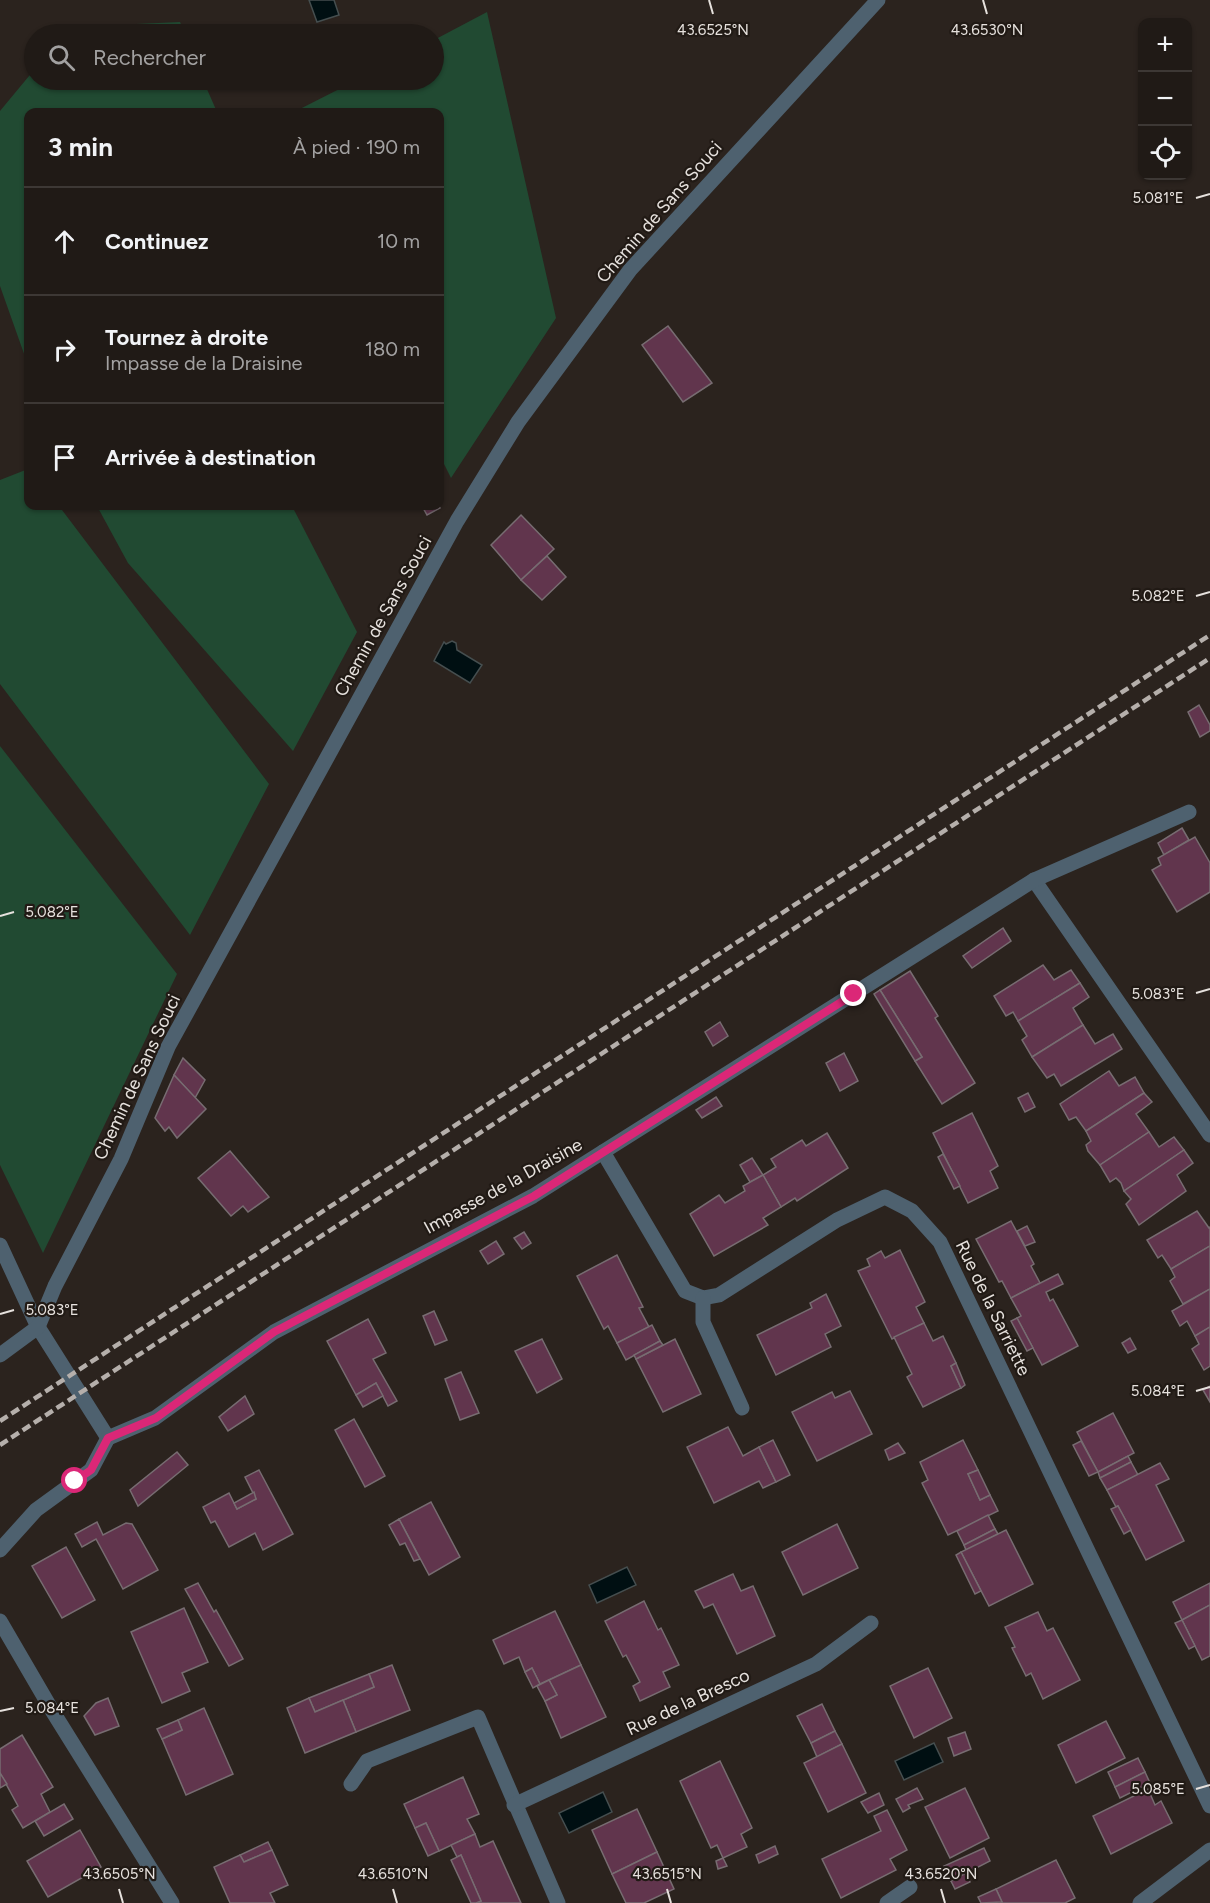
<!DOCTYPE html>
<html lang="fr">
<head>
<meta charset="utf-8">
<style>
	body { margin:0; font-family:Figtree,sans-serif; background:#2d2723; color:#f1f3f6 }
	.controls { position:absolute; right:18px; top:18px; display:grid; overflow:hidden; border-radius:12px; box-shadow:0 2px 4px #0004 }
	.controls button { width:54px; height:54px; display:grid; place-items:center; padding:0; border:0; border-bottom:2px solid #3d3835; background:#201a16; color:#f1f3f6; font:30px sans-serif }
	.stop { position:absolute; width:18px; height:18px; margin:-14px; border:4px solid #db2777; border-radius:50%; background:#fff }
	.stop.end { background:#db2777; border-color:#fff; box-shadow:0 2px 6px #0008 }
	.list { margin:0; padding:0; list-style:none }
	h2 { display:flex; justify-content:space-between; align-items:center; height:78px; margin:0; padding:0 24px; font-size:26px }
	h2 small { font-size:20px; font-weight:400; color:#a2a1a1 }
	.list li { display:grid; grid-template-columns:39px 1fr auto; gap:18px; align-items:center; box-sizing:border-box; height:108px; padding:0 24px; border-top:2px solid #3d3835 }
	.list b { display:block; font-size:22px; white-space:nowrap }
	.list p { margin:0; font-size:20px; white-space:nowrap; color:#a2a1a1 }
	.list em { font-size:20px; font-style:normal; color:#a2a1a1 }
	.icon { flex:none; width:33px; height:33px; fill:none; stroke:currentColor; stroke-width:2; stroke-linecap:round; stroke-linejoin:round }
	.map { position:relative; flex:none; width:1210px; height:1903px; overflow:hidden }
	.search { position:absolute; background:#201a16; box-shadow:0 2px 4px #0004; left:24px; top:24px; width:420px; height:66px; display:flex; align-items:center; gap:15px; box-sizing:border-box; padding:0 21px; border-radius:33px; color:#a2a1a1; font-size:22px }
	.panel { position:absolute; background:#201a16; box-shadow:0 2px 4px #0004; left:24px; top:108px; width:420px; height:402px; border-radius:12px }
	.map>svg:first-child { display:block }
	.green { fill:#214a32 }
	.water { fill:#000f12; stroke:#454e4f; stroke-width:1.5 }
	.building { fill:#61354d; stroke:#776c71; stroke-width:1.5 }
	.lines { fill:none; stroke-linecap:round; stroke-linejoin:round }
	.minor { stroke:#4e616f; stroke-width:15 }
	.rail { stroke:#b5afab; stroke-width:4.5; stroke-dasharray:9 4.5; stroke-linecap:butt }
	.route { stroke:#db2777; stroke-width:8 }
	.ticks { fill:none; stroke:#e6e1dd; stroke-width:2 }
	.labels { text-anchor:middle; stroke-width:4.5; stroke-linejoin:round; paint-order:stroke }
	.street-label { font-size:18px; fill:#e6e1dd; stroke:#211a15 }
	.ticks-label { font-size:15px; text-anchor:middle; fill:#e6e1dd; stroke:#211a15; stroke-width:4.5; stroke-linejoin:round; paint-order:stroke }
</style>
</head>
<body>
<div class="map">
<svg width="1210" height="1903" viewBox="0 0 1210 1903">
	<rect width="100%" height="100%" fill="#2b231e"/>
	<g class="green">
		<polygon points="487,12 556,318 451,478 440,456 440,112 294,112 357,80 434,80 434,40"/>
		<polygon points="180,22 185,34 64,34 70,27"/>
		<polygon points="34,70 34,80 203,80 217,112 28,112 28,365 0,286 0,111"/>
		<polygon points="28,469 28,506 59,506 269,784 190,935 0,684 0,480"/>
		<polygon points="97,506 292,506 357,632 293,751 128,563"/>
		<polygon points="0,746 177,974 43,1253 0,1165"/>
	</g>
	<g class="water">
		<polygon points="309,0 334,0 339,15 317,22"/>
		<polygon points="452,641 456,643 457,650 482,665 470,683 434,661 444,642 446,644"/>
		<polygon points="627,1567 636,1585 597,1603 589,1585"/>
		<polygon points="934,1743 943,1762 904,1780 895,1761"/>
		<polygon points="603,1792 612,1812 569,1833 559,1813"/>
	</g>
	<g class="building">
		<polygon points="668,326 712,383 683,402 642,345"/>
		<polygon points="422,506 439,506 440,508 427,515"/>
		<polygon points="521,515 554,549 521,580 491,545"/>
		<polygon points="547,556 566,577 542,600 521,580"/>
		<polygon points="1199,705 1210,725 1210,731 1200,737 1188,712"/>
		<polygon points="1182,828 1189,840 1164,855 1158,843"/>
		<polygon points="1195,837 1210,863 1210,892 1177,912 1152,870 1161,865 1158,858"/>
		<polygon points="1003,928 1011,941 972,968 963,956"/>
		<polygon points="1043,965 1054,980 1071,970 1080,983 1018,1021 1013,1012 1006,1016 994,996"/>
		<polygon points="910,971 938,1016 935,1018 975,1083 942,1104 915,1061 922,1057 880,990"/>
		<polygon points="1080,983 1089,997 1073,1008 1083,1025 1032,1057 1022,1040 1027,1036 1018,1021"/>
		<polygon points="880,990 922,1057 915,1061 874,994"/>
		<polygon points="720,1022 728,1036 713,1046 705,1032"/>
		<polygon points="1083,1025 1095,1044 1113,1034 1122,1049 1061,1086 1054,1074 1047,1078 1032,1057"/>
		<polygon points="844,1053 858,1081 840,1091 826,1063"/>
		<polygon points="183,1058 205,1080 195,1098 174,1075"/>
		<polygon points="1109,1071 1119,1086 1135,1077 1144,1093 1086,1131 1076,1117 1069,1120 1060,1104"/>
		<polygon points="174,1075 206,1109 177,1138 169,1127 165,1131 155,1118"/>
		<polygon points="1028,1093 1035,1107 1025,1112 1018,1098"/>
		<polygon points="1144,1093 1152,1102 1136,1114 1149,1132 1100,1165 1088,1151 1086,1145 1091,1141 1086,1131"/>
		<polygon points="716,1097 722,1106 702,1118 696,1110"/>
		<polygon points="972,1113 998,1166 990,1171 998,1188 968,1203 933,1133"/>
		<polygon points="1149,1132 1159,1147 1174,1137 1184,1150 1124,1191 1121,1183 1116,1178 1110,1182 1100,1165"/>
		<polygon points="827,1133 848,1168 797,1201 795,1198 781,1207 763,1175 776,1167 771,1159 802,1140 806,1146"/>
		<polygon points="1184,1150 1193,1163 1177,1175 1186,1191 1139,1225 1126,1204 1131,1199 1124,1191"/>
		<polygon points="230,1151 269,1197 248,1212 243,1206 231,1216 198,1178"/>
		<polygon points="943,1154 960,1186 954,1189 938,1157"/>
		<polygon points="752,1158 763,1175 750,1182 740,1165"/>
		<polygon points="763,1175 781,1207 763,1218 768,1225 714,1256 690,1214 719,1195 725,1203 745,1191 743,1186"/>
		<polygon points="1197,1211 1209,1228 1210,1227 1210,1246 1171,1269 1162,1255 1158,1258 1147,1240"/>
		<polygon points="1011,1221 1034,1264 1031,1266 1040,1283 1011,1298 1002,1281 999,1282 976,1239"/>
		<polygon points="1027,1226 1035,1242 1025,1246 1017,1231"/>
		<polygon points="524,1232 531,1243 522,1249 514,1238"/>
		<polygon points="496,1241 504,1254 488,1264 480,1251"/>
		<polygon points="1210,1246 1210,1289 1183,1304 1170,1281 1175,1277 1171,1269"/>
		<polygon points="900,1250 925,1302 916,1307 924,1323 892,1339 858,1271 870,1266 867,1259 881,1251 885,1258"/>
		<polygon points="617,1255 643,1307 639,1308 649,1327 617,1343 608,1326 604,1329 577,1276"/>
		<polygon points="1058,1274 1063,1284 1046,1292 1050,1301 1053,1299 1078,1346 1042,1365 1017,1318 1021,1316 1011,1298"/>
		<polygon points="1210,1289 1210,1327 1195,1336 1187,1321 1180,1326 1172,1311"/>
		<polygon points="826,1294 841,1326 825,1334 831,1347 776,1375 757,1335 812,1308 810,1303"/>
		<polygon points="434,1311 447,1340 435,1345 423,1316"/>
		<polygon points="1017,1318 1033,1348 1027,1351 1011,1321"/>
		<polygon points="368,1319 386,1353 373,1359 397,1401 388,1406 376,1383 356,1395 327,1341"/>
		<polygon points="924,1323 933,1341 943,1336 956,1363 951,1366 961,1388 923,1407 907,1377 912,1374 894,1337"/>
		<polygon points="652,1325 660,1341 626,1360 617,1343"/>
		<polygon points="1210,1327 1210,1366 1204,1370 1192,1349 1199,1344 1195,1336"/>
		<polygon points="1130,1338 1136,1349 1128,1353 1122,1343"/>
		<polygon points="542,1339 562,1379 537,1393 515,1351"/>
		<polygon points="675,1339 701,1394 663,1412 636,1359"/>
		<polygon points="660,1341 663,1345 636,1359 634,1355"/>
		<polygon points="956,1363 965,1385 961,1388 951,1366"/>
		<polygon points="461,1372 479,1413 460,1420 445,1379"/>
		<polygon points="376,1383 383,1396 363,1407 356,1395"/>
		<polygon points="1210,1386 1210,1402 1203,1390"/>
		<polygon points="850,1391 872,1434 817,1461 792,1412 832,1392 835,1398"/>
		<polygon points="245,1396 254,1414 228,1431 219,1417"/>
		<polygon points="1113,1413 1134,1453 1098,1472 1077,1432"/>
		<polygon points="354,1419 385,1476 365,1487 335,1430"/>
		<polygon points="728,1427 743,1456 759,1447 776,1482 763,1488 759,1481 714,1503 687,1447"/>
		<polygon points="773,1440 790,1475 776,1482 759,1447"/>
		<polygon points="963,1440 978,1470 968,1474 980,1500 990,1495 998,1511 948,1535 922,1483 928,1480 920,1462"/>
		<polygon points="1081,1441 1098,1472 1089,1476 1073,1445"/>
		<polygon points="898,1443 905,1453 889,1460 885,1450"/>
		<polygon points="177,1452 188,1465 138,1506 130,1490"/>
		<polygon points="1128,1456 1131,1462 1100,1478 1098,1472"/>
		<polygon points="1131,1462 1138,1475 1107,1490 1100,1478"/>
		<polygon points="1160,1463 1169,1479 1156,1485 1184,1541 1146,1560 1118,1506 1116,1507 1107,1490"/>
		<polygon points="259,1470 293,1534 263,1550 255,1533 229,1547 215,1521 211,1523 203,1507 229,1493 237,1509 256,1499 245,1477"/>
		<polygon points="978,1470 990,1495 980,1500 968,1474"/>
		<polygon points="254,1492 256,1499 237,1509 234,1503"/>
		<polygon points="431,1502 460,1557 429,1575 399,1519"/>
		<polygon points="1118,1506 1131,1530 1124,1534 1111,1509"/>
		<polygon points="988,1515 995,1529 964,1545 957,1531"/>
		<polygon points="399,1519 420,1559 414,1561 405,1543 400,1545 389,1525"/>
		<polygon points="97,1522 103,1535 126,1523 132,1524 158,1570 123,1589 96,1539 82,1547 75,1534"/>
		<polygon points="837,1524 858,1568 803,1595 782,1552"/>
		<polygon points="995,1529 998,1534 966,1550 964,1545"/>
		<polygon points="1006,1530 1033,1584 989,1606 961,1552"/>
		<polygon points="66,1547 95,1600 62,1618 32,1566"/>
		<polygon points="961,1552 981,1591 975,1594 956,1555"/>
		<polygon points="733,1574 741,1591 753,1586 775,1636 737,1654 713,1604 704,1608 695,1591"/>
		<polygon points="198,1583 214,1612 216,1610 243,1659 229,1666 185,1589"/>
		<polygon points="1210,1583 1210,1605 1182,1620 1173,1602"/>
		<polygon points="644,1601 658,1630 661,1628 679,1665 663,1672 670,1687 640,1701 633,1686 640,1682 626,1655 623,1657 605,1621"/>
		<polygon points="1210,1605 1210,1656 1202,1660 1182,1620"/>
		<polygon points="184,1608 208,1662 182,1673 190,1691 162,1703 131,1632"/>
		<polygon points="555,1611 581,1665 540,1684 532,1668 525,1672 519,1657 504,1664 493,1640"/>
		<polygon points="1038,1612 1047,1631 1053,1628 1080,1680 1043,1699 1031,1673 1026,1676 1012,1648 1015,1647 1005,1627"/>
		<polygon points="1182,1620 1195,1646 1189,1649 1175,1623"/>
		<polygon points="392,1665 410,1710 356,1732 343,1700 374,1687 369,1674"/>
		<polygon points="581,1665 606,1717 561,1738 545,1701 557,1695 549,1680"/>
		<polygon points="532,1668 540,1684 533,1688 525,1672"/>
		<polygon points="928,1668 952,1718 914,1738 890,1686"/>
		<polygon points="369,1674 374,1687 315,1712 309,1698"/>
		<polygon points="549,1680 557,1695 545,1701 537,1686"/>
		<polygon points="108,1698 119,1726 95,1735 84,1716 96,1703"/>
		<polygon points="309,1698 315,1712 343,1700 356,1732 305,1753 287,1708"/>
		<polygon points="822,1704 835,1731 811,1743 797,1716"/>
		<polygon points="204,1708 233,1774 186,1795 162,1739 182,1730 178,1720"/>
		<polygon points="178,1720 182,1730 162,1739 157,1729"/>
		<polygon points="1106,1721 1125,1758 1076,1783 1058,1745"/>
		<polygon points="835,1731 842,1744 817,1757 811,1743"/>
		<polygon points="965,1732 971,1749 954,1756 948,1738"/>
		<polygon points="22,1735 53,1787 41,1794 50,1812 23,1828 12,1810 18,1806 0,1773 0,1749"/>
		<polygon points="842,1744 866,1793 828,1812 804,1763"/>
		<polygon points="1138,1758 1145,1772 1115,1787 1108,1772"/>
		<polygon points="720,1761 752,1828 741,1834 747,1847 723,1858 717,1845 711,1848 680,1781"/>
		<polygon points="1145,1772 1150,1783 1120,1798 1115,1787"/>
		<polygon points="0,1773 7,1784 0,1788"/>
		<polygon points="463,1777 479,1814 467,1819 475,1834 439,1851 426,1823 415,1828 404,1804"/>
		<polygon points="917,1788 923,1799 908,1805 910,1808 903,1812 896,1799"/>
		<polygon points="965,1788 989,1838 950,1858 925,1807"/>
		<polygon points="1148,1789 1155,1805 1161,1801 1172,1823 1111,1854 1093,1816"/>
		<polygon points="879,1793 884,1805 868,1813 861,1802"/>
		<polygon points="64,1804 73,1819 44,1836 35,1821"/>
		<polygon points="637,1809 657,1852 612,1874 592,1830"/>
		<polygon points="887,1810 907,1850 890,1859 896,1870 841,1898 822,1859 881,1831 874,1816"/>
		<polygon points="426,1823 439,1851 428,1856 415,1828"/>
		<polygon points="80,1830 101,1867 48,1897 27,1861"/>
		<polygon points="475,1834 480,1847 493,1841 521,1903 476,1903 481,1901 461,1855 457,1857 451,1845"/>
		<polygon points="268,1842 272,1850 244,1862 240,1855"/>
		<polygon points="775,1846 778,1854 759,1863 756,1855"/>
		<polygon points="984,1848 990,1861 951,1881 944,1866"/>
		<polygon points="272,1850 288,1885 270,1893 275,1903 230,1903 214,1867 240,1855 244,1862"/>
		<polygon points="657,1852 674,1889 644,1903 626,1903 612,1874"/>
		<polygon points="461,1855 481,1901 476,1903 471,1903 451,1860"/>
		<polygon points="723,1858 727,1866 718,1869 716,1861"/>
		<polygon points="1056,1860 1075,1898 1065,1903 1000,1903 1002,1902 996,1889"/>
		<polygon points="966,1873 970,1882 955,1889 951,1881"/>
		<polygon points="996,1889 1002,1902 981,1903 978,1897"/>
	</g>
	<g class="lines">
		<g class="minor">
			<polyline points="1034,880 1210,1135"/>
			<polyline points="603,1152 685,1291 703,1298 719,1295 837,1220 885,1197 912,1211 940,1242 1210,1806"/>
			<polyline points="0,1245 38,1327 108,1438"/>
			<polyline points="703,1298 703,1322 742,1408"/>
			<polyline points="0,1355 38,1327 55,1286 121,1159 168,1047 457,521 518,422 630,270 878,0"/>
			<polyline points="108,1438 155,1418 274,1332 533,1196 1034,880 1189,812"/>
			<polyline points="0,1550 36,1510 91,1470 108,1438"/>
			<polyline points="0,1621 53,1712 172,1903"/>
			<polyline points="351,1784 367,1761 478,1717 558,1903"/>
			<polyline points="514,1805 816,1664 871,1623"/>
			<polyline points="887,1903 910,1887"/>
			<polyline points="1140,1903 1210,1850"/>
		</g>
		<g class="rail">
			<polyline points="0,1421 1210,635"/>
			<polyline points="0,1445 1210,658"/>
		</g>
	</g>
	<g class="lines">
		<polyline class="route" points="75,1481 91,1470 108,1438 156,1418 274,1332 534,1196 854,994"/>
	</g>
	<path class="ticks" d="M 709,0 L 713,14M 983,0 L 987,14M 1196,198 L 1210,194M 1196,596 L 1210,592M 0,916 L 14,912M 1196,993 L 1210,989M 0,1314 L 14,1310M 1196,1391 L 1210,1387M 0,1711 L 14,1708M 1196,1789 L 1210,1785M 119,1889 L 123,1903M 393,1889 L 397,1903M 667,1889 L 671,1903M 941,1889 L 945,1903"/>
	<g class="labels">
		<g class="street-label">
			<text transform="translate(659 212) rotate(-49)" y="6">Chemin de Sans Souci</text>
			<text transform="translate(383 616) rotate(-61)" y="6">Chemin de Sans Souci</text>
			<text transform="translate(137 1077) rotate(-65)" y="6">Chemin de Sans Souci</text>
			<text transform="translate(503 1186) rotate(-29)" y="6">Impasse de la Draisine</text>
			<text transform="translate(993 1308) rotate(64)" y="6">Rue de la Sarriette</text>
			<text transform="translate(688 1702) rotate(-25)" y="6">Rue de la Bresco</text>
		</g>
	</g>
	<g class="ticks-label">
		<text x="713" y="35">43.6525°N</text>
		<text x="987" y="35">43.6530°N</text>
		<text x="1158" y="203">5.081°E</text>
		<text x="1158" y="601">5.082°E</text>
		<text x="52" y="917">5.082°E</text>
		<text x="1158" y="999">5.083°E</text>
		<text x="52" y="1315">5.083°E</text>
		<text x="1158" y="1396">5.084°E</text>
		<text x="52" y="1713">5.084°E</text>
		<text x="1158" y="1794">5.085°E</text>
		<text x="119" y="1879">43.6505°N</text>
		<text x="393" y="1879">43.6510°N</text>
		<text x="667" y="1879">43.6515°N</text>
		<text x="941" y="1879">43.6520°N</text>
	</g>
</svg>
<div class="controls">
<button>+</button>
<button>−</button>
<button><svg class="icon" aria-label="locate" viewBox="0 0 24 24"><circle cx="12" cy="12" r="6"/><path d="M12 2v4M12 18v4M2 12h4M18 12h4"/></svg></button>
</div>
<div class="stop" style="left:75px;top:1481px"></div>
<div class="stop end" style="left:854px;top:994px"></div>
<div class="search"><svg class="icon" aria-label="search" viewBox="0 0 24 24"><circle cx="10" cy="10" r="6"/><path d="M15 15l6 6"/></svg>Rechercher</div>
<section class="panel">
<h2>3 min<small>À pied · 190 m</small></h2>
<ul class="list">
<li><svg class="icon" aria-label="ahead" viewBox="0 0 24 24"><path d="M12 20V5M6 11l6-6 6 6"/></svg><div><b>Continuez</b></div><em>10 m</em></li>
<li><svg class="icon" aria-label="right" viewBox="0 0 24 24"><path d="M7 20v-9h11M14 6l5 5-5 5"/></svg><div><b>Tournez à droite</b><p>Impasse de la Draisine</p></div><em>180 m</em></li>
<li><svg class="icon" aria-label="arrive" viewBox="0 0 24 24"><path d="M6 21V4h12l-3 4 3 4H6"/></svg><div><b>Arrivée à destination</b></div></li>
</ul>
</section>
</div>
</body>
</html>
